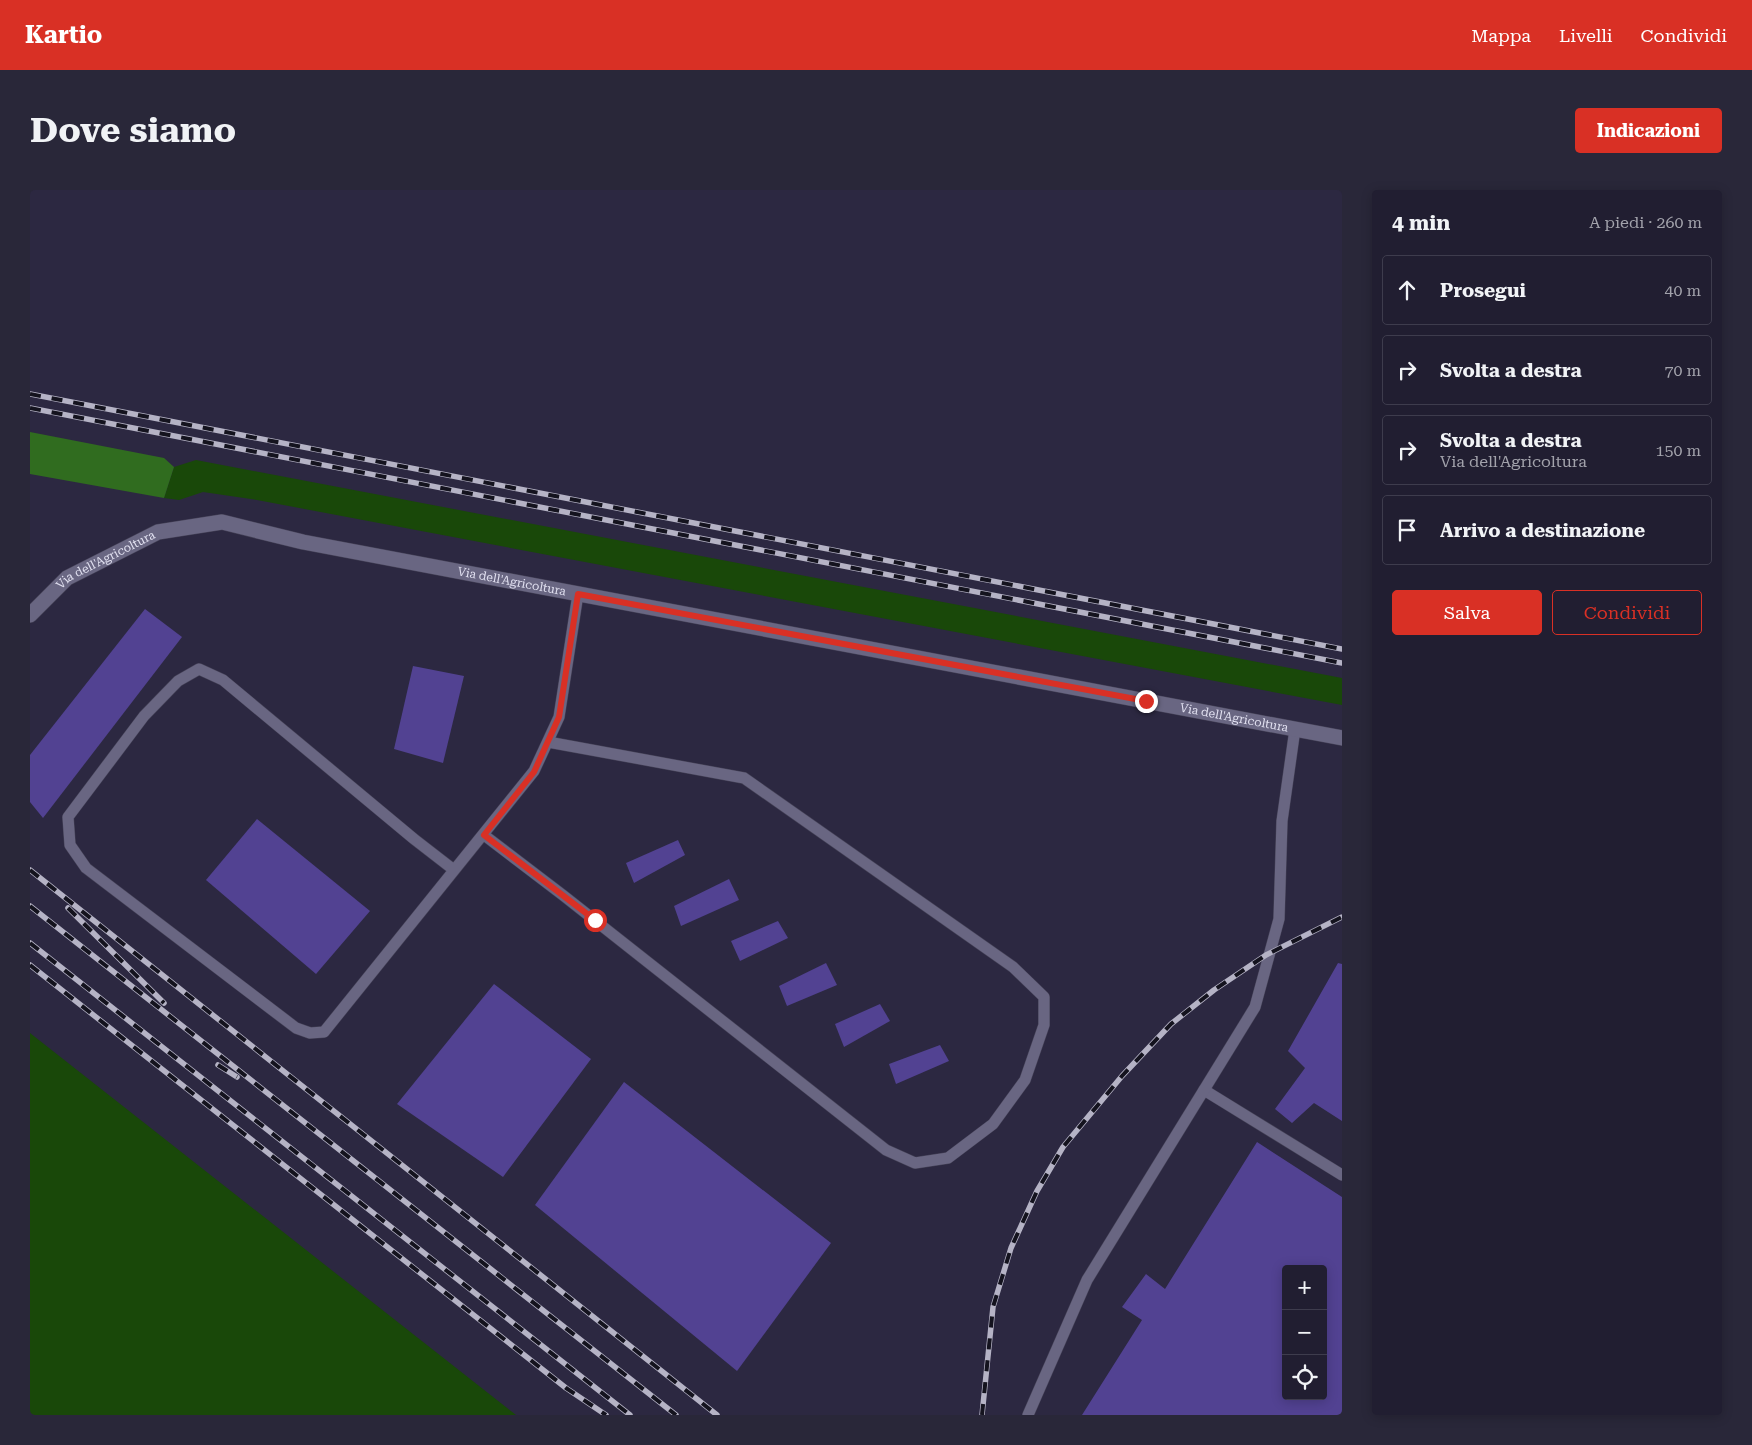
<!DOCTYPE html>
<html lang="it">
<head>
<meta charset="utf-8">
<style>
	body { margin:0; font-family:"Roboto Serif",serif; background:#292739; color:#f1f3f6 }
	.controls { position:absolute; right:15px; bottom:15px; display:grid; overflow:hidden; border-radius:5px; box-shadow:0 2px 12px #0003 }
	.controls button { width:45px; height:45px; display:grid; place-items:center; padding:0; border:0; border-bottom:1px solid #3e3c4d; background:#211e31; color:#f1f3f6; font:25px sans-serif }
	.stop { position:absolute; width:15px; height:15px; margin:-11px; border:4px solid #d93025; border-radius:50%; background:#fff }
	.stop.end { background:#d93025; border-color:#fff; box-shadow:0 1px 5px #0008 }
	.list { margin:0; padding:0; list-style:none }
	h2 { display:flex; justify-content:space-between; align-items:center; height:65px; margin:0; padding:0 20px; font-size:21px }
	h2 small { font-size:16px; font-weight:400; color:#a2a2ab }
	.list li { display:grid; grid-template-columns:32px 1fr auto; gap:15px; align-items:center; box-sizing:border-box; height:70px; margin:0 10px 10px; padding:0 10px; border:1px solid #3e3c4d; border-radius:5px }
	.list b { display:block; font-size:19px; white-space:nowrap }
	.list p { margin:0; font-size:16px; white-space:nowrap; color:#a2a2ab }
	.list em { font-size:16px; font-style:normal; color:#a2a2ab }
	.actions { display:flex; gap:10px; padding:15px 20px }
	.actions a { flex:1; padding:11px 0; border:1px solid #d93025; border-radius:5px; text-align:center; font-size:18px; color:#d93025 }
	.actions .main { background:#d93025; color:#fff }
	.icon { flex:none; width:28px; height:28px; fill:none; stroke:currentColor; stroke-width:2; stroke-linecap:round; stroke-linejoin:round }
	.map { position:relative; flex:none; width:1312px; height:1225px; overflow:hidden; border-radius:5px }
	header { display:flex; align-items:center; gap:30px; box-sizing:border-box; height:70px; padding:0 25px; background:#d93025; color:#fff }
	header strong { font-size:24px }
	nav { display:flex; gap:28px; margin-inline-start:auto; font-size:18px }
	.intro { display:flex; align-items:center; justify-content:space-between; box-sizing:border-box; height:120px; padding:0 30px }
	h1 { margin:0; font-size:35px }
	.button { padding:12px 22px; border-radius:5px; background:#d93025; color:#fff; font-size:18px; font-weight:700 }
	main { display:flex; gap:30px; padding:0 30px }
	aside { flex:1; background:#211e31; border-radius:5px; box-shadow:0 2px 12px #0003 }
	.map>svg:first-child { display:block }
	.green { fill:#194809 }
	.forest { fill:#306c1f }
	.building { fill:#524292; fill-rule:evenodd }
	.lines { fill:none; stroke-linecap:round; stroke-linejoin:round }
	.lane-casing { stroke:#454257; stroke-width:12 }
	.street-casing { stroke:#454257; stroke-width:16 }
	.lane { stroke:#696682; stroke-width:11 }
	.street { stroke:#696682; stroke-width:15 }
	.rail-casing { stroke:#b5b3c5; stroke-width:5.5 }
	.rail { stroke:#14131e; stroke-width:4; stroke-dasharray:11; stroke-linecap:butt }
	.route { stroke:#d93025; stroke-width:6 }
	.labels { text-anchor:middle; stroke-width:4.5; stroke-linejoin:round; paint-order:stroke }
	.street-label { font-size:12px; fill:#e1e0f0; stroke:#14131e }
</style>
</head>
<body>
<header>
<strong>Kartio</strong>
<nav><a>Mappa</a><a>Livelli</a><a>Condividi</a></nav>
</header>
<div class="intro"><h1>Dove siamo</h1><a class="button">Indicazioni</a></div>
<main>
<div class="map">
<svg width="1312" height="1225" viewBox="0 0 1312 1225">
	<rect width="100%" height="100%" fill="#2c2841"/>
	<g class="green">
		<polygon points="166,270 1312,488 1312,515 227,310 173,302 149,310 134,308 144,277"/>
		<polygon points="0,843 486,1225 0,1225"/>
	</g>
	<polygon class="forest" points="0,242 134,268 144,277 134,308 0,284"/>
	<g class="building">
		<polygon points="115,419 152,447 13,628 0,612 0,565"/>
		<polygon points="383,476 434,486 413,573 364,559"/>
		<polygon points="227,629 340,721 286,784 176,690"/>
		<polygon points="648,650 655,665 604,693 596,673"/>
		<polygon points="699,689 709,710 651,736 644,716"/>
		<polygon points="748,731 758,748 710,771 701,751"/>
		<polygon points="796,773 807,795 757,816 749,796"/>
		<polygon points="1308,773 1312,774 1312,931 1284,913 1262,933 1245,919 1275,878 1258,861"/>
		<polygon points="464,794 561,869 473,987 367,914"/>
		<polygon points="850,814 860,831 814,857 805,834"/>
		<polygon points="910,855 919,871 866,894 859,874"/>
		<polygon points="594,892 801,1053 707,1181 505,1015"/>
		<path d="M 1227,952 L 1312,1007 L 1312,1225 L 1052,1225 L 1112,1130 L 1092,1117 L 1116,1084 L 1135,1099 ZM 1256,1079 L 1293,1079 L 1293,1206 L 1256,1206 Z"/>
	</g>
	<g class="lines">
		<defs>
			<g id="lane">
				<polyline points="454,645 534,706 856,960 885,973 918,968 963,934 995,890 1014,835 1014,807 983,777 714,588 518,552"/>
				<polyline points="424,680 384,649 193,490 169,479 148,491 114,526 38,627 40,655 56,678 266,838 280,843 294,842 504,581 529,527 548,404"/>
				<polyline points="1174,900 1312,985"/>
				<polyline points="998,1225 1057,1090 1225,817 1249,729 1252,631 1265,539"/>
			</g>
			<g id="street">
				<path id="s1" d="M 0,425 L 37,388 L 128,342 L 192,332 L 273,352 L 1312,548"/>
			</g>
		</defs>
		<use href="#lane" class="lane-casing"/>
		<use href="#street" class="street-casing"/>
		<use href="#lane" class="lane"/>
		<use href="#street" class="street"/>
		<defs>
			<g id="rail">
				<polyline points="0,204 1312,459"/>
				<polyline points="0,218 1312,473"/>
				<polyline points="0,680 687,1225"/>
				<polyline points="0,716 646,1225"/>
				<polyline points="38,718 134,813"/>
				<polyline points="0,753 600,1225"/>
				<polyline points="0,775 536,1198 576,1225"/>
				<polyline points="188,875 207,887"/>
				<polyline points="952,1225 963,1117 981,1058 1007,1001 1033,957 1092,886 1141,834 1184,800 1236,765 1312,727"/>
			</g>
		</defs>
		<use href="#rail" class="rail-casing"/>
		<use href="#rail" class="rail"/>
	</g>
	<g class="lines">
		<polyline class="route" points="565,730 454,645 504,582 529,527 548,404 1116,511"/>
	</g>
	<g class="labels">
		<g class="street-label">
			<text dy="4" stroke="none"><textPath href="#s1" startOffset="95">Via dell'Agricoltura</textPath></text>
			<text dy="4" stroke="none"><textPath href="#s1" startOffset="515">Via dell'Agricoltura</textPath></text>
			<text dy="4" stroke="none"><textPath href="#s1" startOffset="1250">Via dell'Agricoltura</textPath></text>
		</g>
	</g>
</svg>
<div class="controls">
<button>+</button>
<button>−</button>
<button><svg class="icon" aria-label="locate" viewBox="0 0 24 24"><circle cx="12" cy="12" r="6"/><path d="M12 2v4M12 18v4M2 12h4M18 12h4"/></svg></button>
</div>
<div class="stop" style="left:565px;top:730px"></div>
<div class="stop end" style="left:1116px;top:511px"></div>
</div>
<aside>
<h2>4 min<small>A piedi · 260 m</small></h2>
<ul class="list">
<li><svg class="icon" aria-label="ahead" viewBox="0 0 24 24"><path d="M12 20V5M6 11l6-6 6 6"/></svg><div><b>Prosegui</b></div><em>40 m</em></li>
<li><svg class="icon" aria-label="right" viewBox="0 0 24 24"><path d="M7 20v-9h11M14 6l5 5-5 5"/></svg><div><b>Svolta a destra</b></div><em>70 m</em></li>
<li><svg class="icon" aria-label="right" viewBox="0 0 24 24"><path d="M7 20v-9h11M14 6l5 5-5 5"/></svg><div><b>Svolta a destra</b><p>Via dell'Agricoltura</p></div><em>150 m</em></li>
<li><svg class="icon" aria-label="arrive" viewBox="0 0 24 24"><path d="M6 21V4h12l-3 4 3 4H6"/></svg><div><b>Arrivo a destinazione</b></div></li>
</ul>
<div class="actions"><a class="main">Salva</a><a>Condividi</a></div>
</aside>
</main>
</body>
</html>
